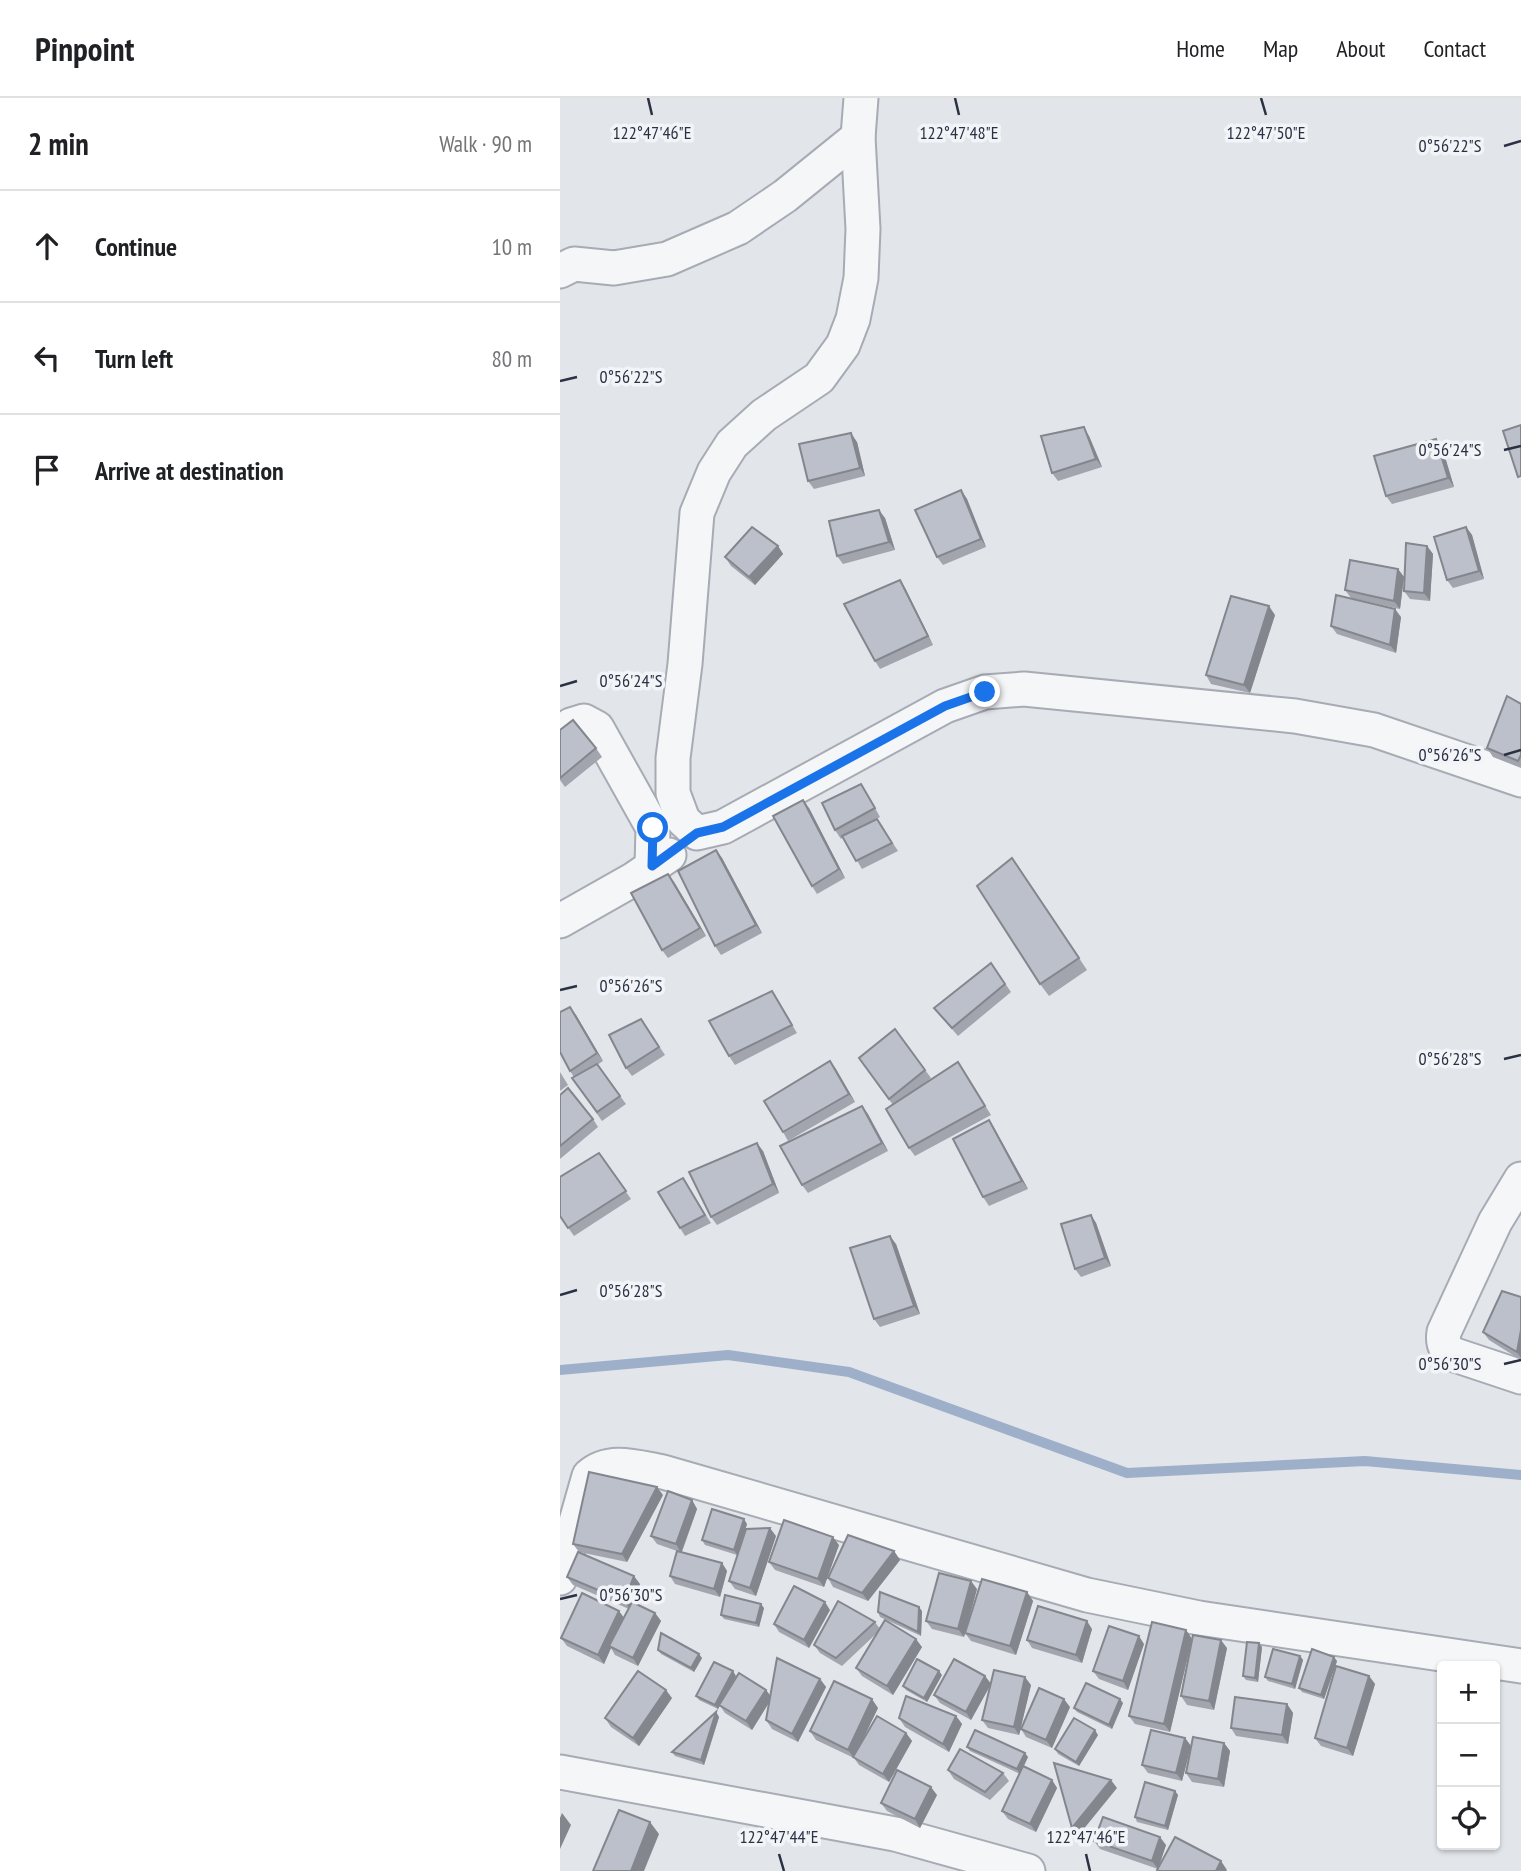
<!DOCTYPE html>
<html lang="en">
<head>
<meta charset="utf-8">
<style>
	body { margin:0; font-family:"PT Sans Narrow",sans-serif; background:#f2f2f2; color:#202124 }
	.controls { position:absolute; right:21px; bottom:21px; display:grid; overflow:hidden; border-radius:7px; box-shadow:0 2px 5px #0004 }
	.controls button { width:63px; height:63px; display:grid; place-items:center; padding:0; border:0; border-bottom:2px solid #e0e0e0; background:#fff; color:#202124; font:35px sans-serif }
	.stop { position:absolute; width:21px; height:21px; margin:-16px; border:5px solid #1a73e8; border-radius:50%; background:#fff }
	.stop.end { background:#1a73e8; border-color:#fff; box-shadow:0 2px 7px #0008 }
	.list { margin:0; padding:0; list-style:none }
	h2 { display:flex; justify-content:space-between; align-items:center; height:91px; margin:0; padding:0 28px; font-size:30px }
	h2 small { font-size:23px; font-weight:400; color:#757577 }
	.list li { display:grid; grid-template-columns:46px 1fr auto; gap:21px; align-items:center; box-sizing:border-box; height:112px; padding:0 28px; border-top:2px solid #e0e0e0 }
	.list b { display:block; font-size:26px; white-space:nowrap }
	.list em { font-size:23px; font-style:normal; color:#757577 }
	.icon { flex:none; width:38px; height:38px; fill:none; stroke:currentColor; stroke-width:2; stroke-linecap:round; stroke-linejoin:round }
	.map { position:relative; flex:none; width:961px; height:1773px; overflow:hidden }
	header { display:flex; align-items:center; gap:42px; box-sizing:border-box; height:98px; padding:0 35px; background:#fff; border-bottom:2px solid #e0e0e0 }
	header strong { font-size:33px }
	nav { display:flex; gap:38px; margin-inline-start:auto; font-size:24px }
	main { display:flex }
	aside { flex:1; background:#fff }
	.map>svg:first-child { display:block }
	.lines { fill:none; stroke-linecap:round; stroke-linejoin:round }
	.stream { stroke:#9eb0c9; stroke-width:10 }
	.minor-casing { stroke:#a7abb4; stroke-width:37 }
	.minor { stroke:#f5f6f8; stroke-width:33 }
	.wall { fill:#a2a5ae }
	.shaded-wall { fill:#84868d }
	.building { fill:#bcc0ca; stroke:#84868d; stroke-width:2 }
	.route { stroke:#1a73e8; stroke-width:9 }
	.ticks { fill:none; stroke:#2a3142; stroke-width:2.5 }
	.ticks-label { font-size:18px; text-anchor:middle; fill:#2a3142; stroke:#f2f4f8; stroke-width:7; stroke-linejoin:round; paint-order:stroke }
</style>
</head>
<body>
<header>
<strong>Pinpoint</strong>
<nav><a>Home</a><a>Map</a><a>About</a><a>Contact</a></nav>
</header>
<main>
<aside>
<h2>2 min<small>Walk · 90 m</small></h2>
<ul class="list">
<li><svg class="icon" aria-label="ahead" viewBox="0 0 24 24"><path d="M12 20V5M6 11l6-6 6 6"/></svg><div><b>Continue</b></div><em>10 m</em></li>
<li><svg class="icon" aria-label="left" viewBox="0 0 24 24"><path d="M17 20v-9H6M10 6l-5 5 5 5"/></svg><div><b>Turn left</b></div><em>80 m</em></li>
<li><svg class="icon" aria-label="arrive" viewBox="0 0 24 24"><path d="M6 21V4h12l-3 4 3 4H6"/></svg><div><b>Arrive at destination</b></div></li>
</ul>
</aside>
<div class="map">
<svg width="961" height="1773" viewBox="0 0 961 1773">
	<rect width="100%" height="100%" fill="#e2e5ea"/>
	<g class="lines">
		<polyline class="stream" points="0,1272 168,1257 289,1274 567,1375 805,1363 961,1377"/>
		<defs>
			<g id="minor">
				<polyline points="301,0 298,39 303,131 301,180 293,221 283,247 259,280 204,317 172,346 154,374 137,415 125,566 113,660 113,695 123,722 137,735 163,729 385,608 425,594 464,591 735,618 814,632 961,682"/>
				<polyline points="0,173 14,166 54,170 107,161 178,130 225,98 298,39"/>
				<polyline points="0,634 11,627 24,623 37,630 93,730 92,768"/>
				<polyline points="0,823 74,781 109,757"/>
				<path d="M 961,1081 L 935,1124 L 884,1234 C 882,1246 885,1252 895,1257 L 961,1279"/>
				<path d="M 0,1480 L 29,1378 C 50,1359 79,1370 103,1374 L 527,1497 L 639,1520 L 961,1568"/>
				<polyline points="0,1674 335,1736 468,1773"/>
			</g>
		</defs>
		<use href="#minor" class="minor-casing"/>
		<use href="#minor" class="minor"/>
	</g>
	<g class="wall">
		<polygon points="529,338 542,369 498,383 492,375"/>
		<polygon points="297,344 305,378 254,391 248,383"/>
		<polygon points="882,349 894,389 832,406 826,398"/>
		<polygon points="401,392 407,401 426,449 383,467 377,459"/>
		<polygon points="325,420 335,452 283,466 277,458"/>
		<polygon points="906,429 912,437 924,481 893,490 887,482"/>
		<polygon points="218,448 223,456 195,487 171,468 165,459"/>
		<polygon points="867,448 873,456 870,503 850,501 844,493"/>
		<polygon points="838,471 844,479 840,511 791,500 785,492"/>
		<polygon points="340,482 345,490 373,547 320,571 315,563"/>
		<polygon points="715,517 690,595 651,586 646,577"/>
		<polygon points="841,519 836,555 777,536 771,528"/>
		<polygon points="961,606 961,670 933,659 927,650"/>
		<polygon points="0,632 36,650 42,659 5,689 0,682"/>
		<polygon points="306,694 320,719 307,726 317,721 338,753 302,771 283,739 281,741 275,732"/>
		<polygon points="249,710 285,780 257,796 252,788"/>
		<polygon points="156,752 162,760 202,835 161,857 155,848"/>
		<polygon points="452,760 527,872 489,898 480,886"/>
		<polygon points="114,784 146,838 108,860 102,852"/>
		<polygon points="431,865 451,894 398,938 374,910"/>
		<polygon points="212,893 237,935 175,967 169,958"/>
		<polygon points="16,917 43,963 37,967 66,1006 42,1023 12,980 14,979 10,973"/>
		<polygon points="81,921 105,957 72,978 66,970"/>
		<polygon points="335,931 371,980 358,991 398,964 431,1017 355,1058 349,1050 333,1007 299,960"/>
		<polygon points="270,963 295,1004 228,1043 223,1034"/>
		<polygon points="0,974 8,987 0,993"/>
		<polygon points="0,997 33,1021 38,1029 0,1061"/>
		<polygon points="302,1008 328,1053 248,1095 242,1087"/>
		<polygon points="434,1030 468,1091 429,1108 423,1099"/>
		<polygon points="203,1053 219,1095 157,1127 151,1119"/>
		<polygon points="39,1055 71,1101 14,1138 0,1118"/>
		<polygon points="123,1080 151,1125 125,1138 120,1130"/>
		<polygon points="531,1117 536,1125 551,1168 521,1179 515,1171"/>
		<polygon points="336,1146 360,1216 320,1229 314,1221"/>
		<polygon points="961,1199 961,1262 929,1242 923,1234"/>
		<polygon points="103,1397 67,1464 19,1454 13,1446"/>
		<polygon points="132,1402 137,1411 122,1454 162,1465 167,1473 160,1499 115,1486 110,1478 117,1453 97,1446 91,1438"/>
		<polygon points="187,1426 177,1457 145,1447 142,1442"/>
		<polygon points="216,1438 196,1498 175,1491 169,1483"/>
		<polygon points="279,1447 264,1489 215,1472 209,1464"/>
		<polygon points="334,1453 340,1462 308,1503 273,1489 268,1480"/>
		<polygon points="7,1479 80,1486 73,1504 95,1515 101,1523 78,1568 55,1557 51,1550 44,1566 7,1548 1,1540 64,1520 69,1511 13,1487"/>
		<polygon points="417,1491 405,1534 467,1494 473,1503 456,1557 411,1543 405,1535 404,1539 372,1531 366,1523"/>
		<polygon points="204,1510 199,1529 164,1521 161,1517"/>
		<polygon points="270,1512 249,1550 219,1534 214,1526"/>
		<polygon points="362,1513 361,1538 320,1519 318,1514"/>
		<polygon points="315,1524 320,1531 362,1549 333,1597 302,1578 296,1570 317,1535 282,1568 260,1555 254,1547"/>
		<polygon points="532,1531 522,1565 472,1550 467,1542"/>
		<polygon points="626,1532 632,1541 610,1634 575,1626 569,1618"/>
		<polygon points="584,1546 568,1592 539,1581 533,1573"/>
		<polygon points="702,1549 698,1584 686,1582 683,1578"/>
		<polygon points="667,1550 654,1612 627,1607 621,1598"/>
		<polygon points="98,1552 142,1560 134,1574 101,1556"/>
		<polygon points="740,1558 743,1562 735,1591 708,1583 705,1579"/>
		<polygon points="777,1563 764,1601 742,1594 739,1590"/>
		<polygon points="382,1577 367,1604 346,1592 343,1588"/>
		<polygon points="176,1578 169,1591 206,1592 210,1598 260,1581 266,1589 238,1644 212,1631 206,1622 209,1604 192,1632 165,1615 160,1608 158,1611 139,1602 136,1598"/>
		<polygon points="425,1578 431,1586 471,1587 461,1629 510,1609 492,1650 466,1639 461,1631 459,1637 428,1630 422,1622 430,1588 411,1622 380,1605 374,1597"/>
		<polygon points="809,1578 815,1586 793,1658 761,1648 755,1640"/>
		<polygon points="112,1600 79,1648 51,1629 45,1620"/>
		<polygon points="563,1605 552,1631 517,1614 514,1610"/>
		<polygon points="727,1606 733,1615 728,1646 676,1638 671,1630"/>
		<polygon points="318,1610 300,1646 346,1635 352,1643 329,1684 299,1667 294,1660 256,1642 250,1633"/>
		<polygon points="156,1614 159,1619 144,1667 115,1658 112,1654"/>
		<polygon points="396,1618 402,1626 389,1654 345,1629 339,1620"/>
		<polygon points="538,1637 519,1668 498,1656 495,1651"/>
		<polygon points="625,1640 631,1648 622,1683 588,1675 582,1667"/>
		<polygon points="664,1645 670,1653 664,1689 632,1684 626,1675"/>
		<polygon points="407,1649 468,1659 463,1670 492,1682 497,1690 476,1734 448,1721 442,1713 460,1676 410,1653"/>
		<polygon points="388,1672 443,1675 449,1683 430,1702 394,1681"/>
		<polygon points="615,1693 618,1697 608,1732 577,1724 575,1719"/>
		<polygon points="377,1697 360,1730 327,1713 321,1705"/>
		<polygon points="534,1743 606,1747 598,1771 540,1751"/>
	</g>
	<g class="shaded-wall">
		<polygon points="524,329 529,338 542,369 536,361"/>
		<polygon points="291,335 297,344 305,378 300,370"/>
		<polygon points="876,341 882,349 894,389 888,380"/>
		<polygon points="401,392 407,401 426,449 421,441"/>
		<polygon points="319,412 325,420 335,452 329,444"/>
		<polygon points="906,429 912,437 924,481 919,473"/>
		<polygon points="218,448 223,456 195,487 189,479"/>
		<polygon points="867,448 873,456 870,503 864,495"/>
		<polygon points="838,471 844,479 840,511 834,503"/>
		<polygon points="340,482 345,490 373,547 368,538"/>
		<polygon points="709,508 715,517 690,595 684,587"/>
		<polygon points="835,511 841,519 836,555 830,547"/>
		<polygon points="243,702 249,710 285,780 279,771"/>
		<polygon points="156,752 162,760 202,835 196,827"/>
		<polygon points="108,776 114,784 146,838 140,830"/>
		<polygon points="10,909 16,917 43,963 37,955"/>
		<polygon points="270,963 276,971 295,1004 289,996"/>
		<polygon points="302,1008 308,1016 328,1053 322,1045"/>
		<polygon points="429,1022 434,1030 468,1091 462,1083"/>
		<polygon points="197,1045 203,1053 219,1095 213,1086"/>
		<polygon points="531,1117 536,1125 551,1168 545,1160"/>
		<polygon points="330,1138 336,1146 360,1216 354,1208"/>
		<polygon points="961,1232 961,1260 957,1254"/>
		<polygon points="97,1389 103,1397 67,1464 62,1456"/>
		<polygon points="132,1402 137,1411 121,1455 116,1446"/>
		<polygon points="184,1421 187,1426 177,1457 174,1452"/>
		<polygon points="210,1430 216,1438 196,1498 190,1490"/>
		<polygon points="273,1439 279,1447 264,1489 258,1481"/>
		<polygon points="334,1453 340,1462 308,1503 302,1495"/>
		<polygon points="162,1465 167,1473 160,1499 154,1491"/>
		<polygon points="74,1478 80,1486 70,1511 64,1503"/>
		<polygon points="411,1483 417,1491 404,1539 398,1531"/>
		<polygon points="467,1494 473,1503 456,1557 450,1548"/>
		<polygon points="265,1504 270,1512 249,1550 244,1542"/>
		<polygon points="201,1506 204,1510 199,1529 196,1525"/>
		<polygon points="359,1509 362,1513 361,1538 358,1534"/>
		<polygon points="59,1513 65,1521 49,1548 51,1550 44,1566 38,1557"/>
		<polygon points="95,1515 101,1523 78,1568 73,1560"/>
		<polygon points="527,1523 532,1531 522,1565 516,1557"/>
		<polygon points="626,1532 632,1541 610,1634 604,1626"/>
		<polygon points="579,1538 584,1546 568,1592 563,1583"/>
		<polygon points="356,1541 362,1549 333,1597 327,1588"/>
		<polygon points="661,1542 667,1550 654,1612 649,1603"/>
		<polygon points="699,1545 702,1549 698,1584 695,1580"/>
		<polygon points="139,1556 142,1560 134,1574 131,1570"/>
		<polygon points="740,1558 743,1562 735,1591 732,1586"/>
		<polygon points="774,1559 777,1563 764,1601 761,1597"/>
		<polygon points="173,1573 176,1578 158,1611 155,1607"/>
		<polygon points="379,1573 382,1577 367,1604 364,1600"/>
		<polygon points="425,1578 431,1586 411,1622 406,1614"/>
		<polygon points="809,1578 815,1586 793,1658 787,1650"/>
		<polygon points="465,1579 471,1587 459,1637 454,1629"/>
		<polygon points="260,1581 266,1589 238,1644 232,1636"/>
		<polygon points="106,1592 112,1600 79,1648 73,1640"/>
		<polygon points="206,1592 212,1600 192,1632 186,1623"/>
		<polygon points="312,1601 318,1610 294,1660 288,1652"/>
		<polygon points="504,1601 510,1609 492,1650 486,1642"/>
		<polygon points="560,1601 563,1605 552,1631 549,1627"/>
		<polygon points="727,1606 733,1615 728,1646 722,1637"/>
		<polygon points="156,1614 159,1619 144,1667 141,1662"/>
		<polygon points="396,1618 402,1626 389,1654 383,1646"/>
		<polygon points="535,1632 538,1637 519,1668 516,1664"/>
		<polygon points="346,1635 352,1643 329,1684 323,1676"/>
		<polygon points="625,1640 631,1648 622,1683 616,1675"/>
		<polygon points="664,1645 670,1653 664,1689 658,1681"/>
		<polygon points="465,1655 468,1659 460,1676 457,1671"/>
		<polygon points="492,1682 497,1690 476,1734 470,1726"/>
		<polygon points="551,1682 557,1690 518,1738 512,1730"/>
		<polygon points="371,1689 377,1697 360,1730 355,1721"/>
		<polygon points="615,1693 618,1697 608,1732 605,1728"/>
		<polygon points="2,1715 11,1727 0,1751 0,1720"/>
		<polygon points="90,1724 99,1736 84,1773 71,1773"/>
		<polygon points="600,1739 606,1747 598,1771 592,1763"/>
		<polygon points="661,1763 667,1772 666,1773 656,1773"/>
	</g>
	<g class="building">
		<polygon points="961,327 961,378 958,379 943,333"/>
		<polygon points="524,329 536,361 492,375 481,338"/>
		<polygon points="291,335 300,370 248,383 239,346"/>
		<polygon points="876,341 888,380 826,398 814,358"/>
		<polygon points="401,392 421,441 377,459 355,412"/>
		<polygon points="319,412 329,444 277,458 269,423"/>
		<polygon points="192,429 218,448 189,479 165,459"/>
		<polygon points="906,429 919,473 887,482 874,439"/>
		<polygon points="846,445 867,448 864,495 844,493"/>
		<polygon points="790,462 838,471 834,503 785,492"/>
		<polygon points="340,482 368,538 315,563 284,506"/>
		<polygon points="776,497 835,511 830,547 771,528"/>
		<polygon points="671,498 709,508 684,587 646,577"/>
		<polygon points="947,598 961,606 961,657 958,663 927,650"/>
		<polygon points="13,622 36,650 0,680 0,632"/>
		<polygon points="301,686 315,710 275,732 262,705"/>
		<polygon points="243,702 279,771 252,788 213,718"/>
		<polygon points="317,721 332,745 296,763 282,738"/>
		<polygon points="156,752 196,827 155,848 118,773"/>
		<polygon points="452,760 519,860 480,886 417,788"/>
		<polygon points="108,776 140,830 102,852 71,795"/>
		<polygon points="431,865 445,886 392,930 374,910"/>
		<polygon points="212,893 232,927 169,958 149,923"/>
		<polygon points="10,909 37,955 10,973 0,954 0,914"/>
		<polygon points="81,921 99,949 66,970 49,937"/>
		<polygon points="335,931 365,972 329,1001 299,960"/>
		<polygon points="270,963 289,996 223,1034 204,1003"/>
		<polygon points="398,964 425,1008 349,1050 326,1011"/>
		<polygon points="37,966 60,998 37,1014 12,980"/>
		<polygon points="8,990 33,1021 0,1048 0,997"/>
		<polygon points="302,1008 322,1045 242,1087 220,1048"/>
		<polygon points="429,1022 462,1083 423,1099 393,1041"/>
		<polygon points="197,1045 213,1086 151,1119 129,1074"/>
		<polygon points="39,1055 66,1093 8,1130 0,1118 0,1079"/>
		<polygon points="123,1080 145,1117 120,1130 98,1094"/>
		<polygon points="531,1117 545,1160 515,1171 501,1126"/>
		<polygon points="330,1138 354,1208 314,1221 290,1150"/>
		<polygon points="942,1193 961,1199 961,1232 957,1254 923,1234"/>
		<polygon points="29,1374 97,1389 62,1456 13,1446"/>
		<polygon points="108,1393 132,1402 116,1446 91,1438"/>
		<polygon points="152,1411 184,1421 174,1452 142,1442"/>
		<polygon points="224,1422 273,1439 258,1481 209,1464"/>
		<polygon points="210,1430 190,1490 169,1483 186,1431"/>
		<polygon points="288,1437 334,1453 302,1495 268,1480"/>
		<polygon points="117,1453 162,1465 154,1491 110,1478"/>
		<polygon points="18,1454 74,1478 64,1503 7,1479"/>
		<polygon points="379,1475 411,1483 398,1531 366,1523"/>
		<polygon points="422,1481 467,1494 450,1548 405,1535"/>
		<polygon points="234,1488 265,1504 244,1542 214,1526"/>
		<polygon points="320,1494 359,1509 358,1534 318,1514"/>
		<polygon points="22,1495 59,1513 38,1557 1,1540"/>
		<polygon points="165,1497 201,1506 196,1525 161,1517"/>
		<polygon points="278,1503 315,1524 276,1560 254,1547"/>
		<polygon points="72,1504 95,1515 73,1560 49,1548"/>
		<polygon points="478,1508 527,1523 516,1557 467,1542"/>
		<polygon points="325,1522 356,1541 327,1588 296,1570"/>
		<polygon points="592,1524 626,1532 604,1626 569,1618"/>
		<polygon points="549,1528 579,1538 563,1583 533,1573"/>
		<polygon points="101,1535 139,1556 131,1570 98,1552"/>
		<polygon points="633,1537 661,1542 649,1603 621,1598"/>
		<polygon points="687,1544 699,1545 695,1580 683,1578"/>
		<polygon points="713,1551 740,1558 732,1586 705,1579"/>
		<polygon points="752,1551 774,1559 761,1597 739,1590"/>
		<polygon points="217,1560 260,1581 232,1636 206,1622"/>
		<polygon points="357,1561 379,1573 364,1600 343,1588"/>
		<polygon points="394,1561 425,1578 406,1614 374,1597"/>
		<polygon points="154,1564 173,1573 155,1607 136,1598"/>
		<polygon points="776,1568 809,1578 787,1650 755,1640"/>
		<polygon points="434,1572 465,1579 454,1629 422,1622"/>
		<polygon points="78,1573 106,1592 73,1640 45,1620"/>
		<polygon points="179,1575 206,1592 186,1623 159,1607"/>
		<polygon points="274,1583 312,1601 288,1652 250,1633"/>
		<polygon points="526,1585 560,1601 549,1627 514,1610"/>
		<polygon points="479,1590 504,1601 486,1642 461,1631"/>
		<polygon points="346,1598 396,1618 383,1646 339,1620"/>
		<polygon points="675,1599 727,1606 722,1637 671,1630"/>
		<polygon points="156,1614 141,1662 112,1654"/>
		<polygon points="317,1618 346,1635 323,1676 293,1659"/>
		<polygon points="514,1620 535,1632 516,1664 495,1651"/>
		<polygon points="415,1632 465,1655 457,1671 407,1649"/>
		<polygon points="591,1632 625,1640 616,1675 582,1667"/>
		<polygon points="633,1639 664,1645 658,1681 626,1675"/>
		<polygon points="400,1651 443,1675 425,1694 388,1672"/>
		<polygon points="494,1665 551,1682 512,1730"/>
		<polygon points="463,1668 492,1682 470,1726 442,1713"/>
		<polygon points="337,1672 371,1689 355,1721 321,1705"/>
		<polygon points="585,1684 615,1693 605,1728 575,1719"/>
		<polygon points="59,1712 90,1724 71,1773 33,1773"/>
		<polygon points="543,1719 600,1739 592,1763 534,1743"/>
		<polygon points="615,1739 661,1763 656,1773 599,1773 597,1772"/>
	</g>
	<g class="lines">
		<polyline class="route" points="93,730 92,768 137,735 163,729 385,608 425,594"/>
	</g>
	<path class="ticks" d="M 88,0 L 92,17M 395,0 L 399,17M 701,0 L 706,17M 944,48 L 961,43M 0,283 L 17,279M 944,352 L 961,348M 0,588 L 17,583M 944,657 L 961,652M 0,892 L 17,888M 944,961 L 961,957M 0,1197 L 17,1192M 944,1266 L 961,1262M 0,1501 L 17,1497M 219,1756 L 224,1773M 526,1756 L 530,1773"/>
	<g class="ticks-label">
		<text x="92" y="41">122°47'46"E</text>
		<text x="399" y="41">122°47'48"E</text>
		<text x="706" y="41">122°47'50"E</text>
		<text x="890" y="54">0°56'22"S</text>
		<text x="71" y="285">0°56'22"S</text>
		<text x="890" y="358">0°56'24"S</text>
		<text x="71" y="589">0°56'24"S</text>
		<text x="890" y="663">0°56'26"S</text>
		<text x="71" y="894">0°56'26"S</text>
		<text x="890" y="967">0°56'28"S</text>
		<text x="71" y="1199">0°56'28"S</text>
		<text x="890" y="1272">0°56'30"S</text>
		<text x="71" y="1503">0°56'30"S</text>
		<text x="219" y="1745">122°47'44"E</text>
		<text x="526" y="1745">122°47'46"E</text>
	</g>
</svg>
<div class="controls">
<button>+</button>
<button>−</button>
<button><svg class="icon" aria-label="locate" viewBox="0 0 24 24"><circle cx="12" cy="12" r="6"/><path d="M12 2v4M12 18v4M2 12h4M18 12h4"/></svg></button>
</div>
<div class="stop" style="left:93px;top:730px"></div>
<div class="stop end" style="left:425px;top:594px"></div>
</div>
</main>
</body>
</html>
